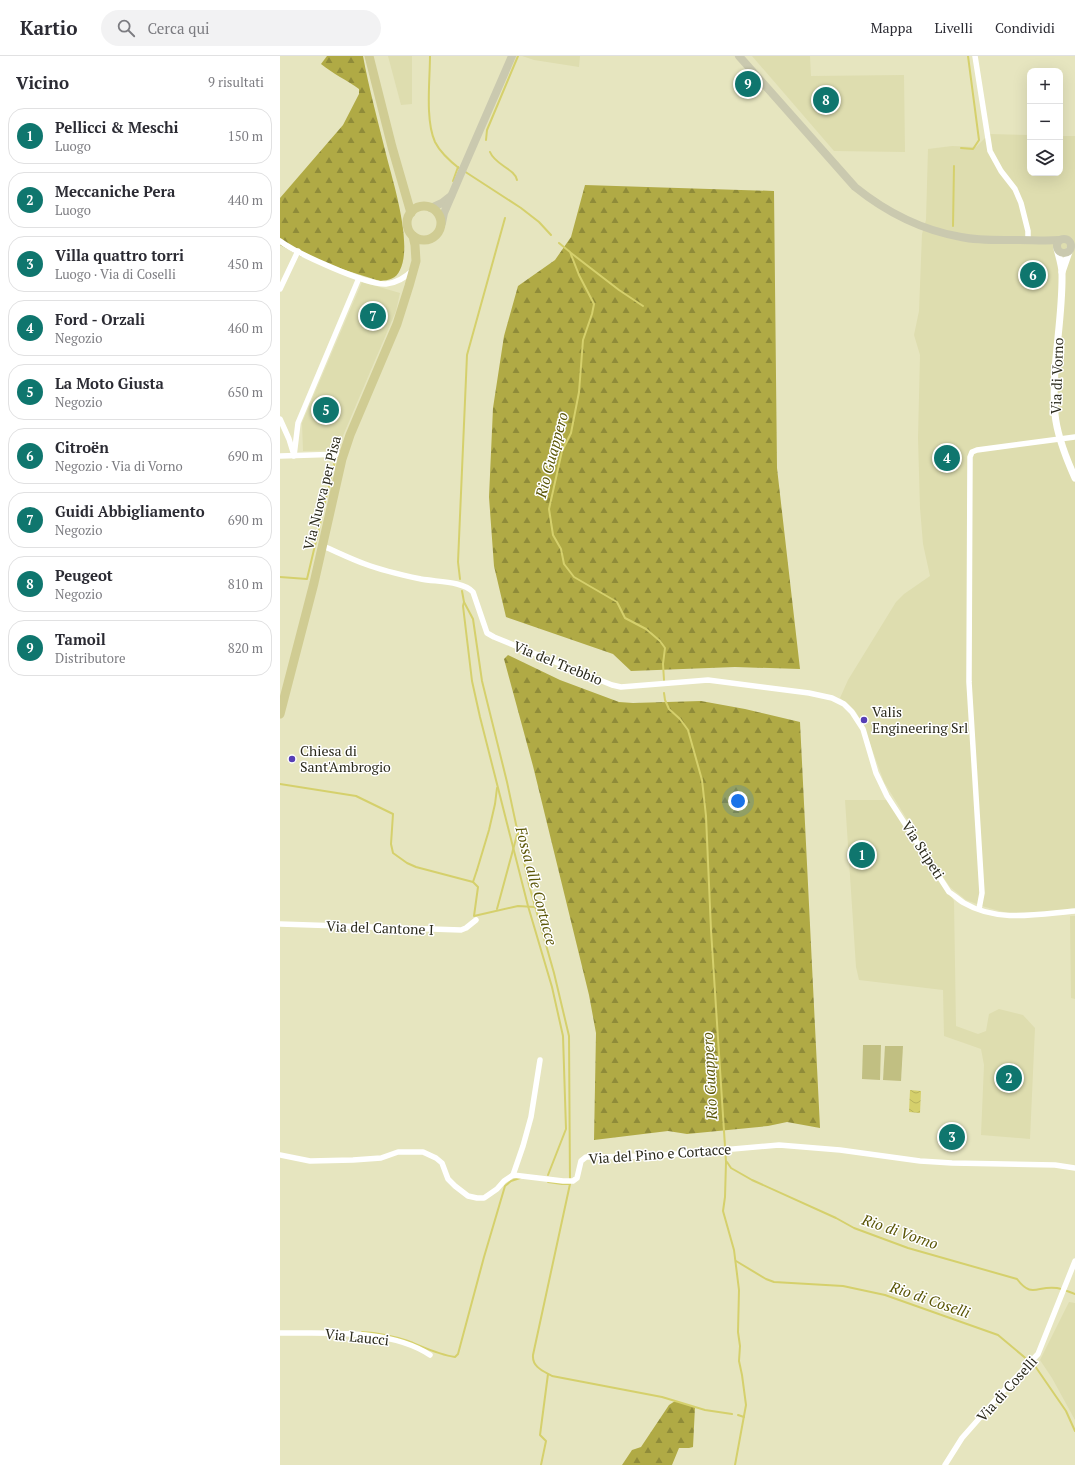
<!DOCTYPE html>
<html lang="it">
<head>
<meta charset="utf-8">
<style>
	body { margin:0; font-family:"PT Serif",serif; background:#f2f2f3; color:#2b2b33 }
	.controls { position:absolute; right:12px; top:12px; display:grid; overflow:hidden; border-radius:8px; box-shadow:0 4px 16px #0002 }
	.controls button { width:36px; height:36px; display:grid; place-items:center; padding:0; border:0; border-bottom:1px solid #e1e1e2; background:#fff; color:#2b2b33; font:20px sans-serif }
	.you { position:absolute; left:458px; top:745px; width:14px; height:14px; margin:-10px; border:3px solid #fff; border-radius:50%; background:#1a73e8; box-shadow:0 0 0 6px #1a73e833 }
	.badge { display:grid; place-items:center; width:26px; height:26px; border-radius:50%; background:#0f766e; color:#fff; font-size:13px; font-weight:700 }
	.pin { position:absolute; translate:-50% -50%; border:2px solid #fff; box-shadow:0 1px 4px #0006 }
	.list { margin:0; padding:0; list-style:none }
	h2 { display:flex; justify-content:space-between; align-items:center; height:52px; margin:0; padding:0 16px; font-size:17px }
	h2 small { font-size:13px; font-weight:400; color:#7c7c81 }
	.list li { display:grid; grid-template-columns:26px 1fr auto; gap:12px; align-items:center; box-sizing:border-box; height:56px; margin:0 8px 8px; padding:0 8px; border:1px solid #e1e1e2; border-radius:16px }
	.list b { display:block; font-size:15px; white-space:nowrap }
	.list p { margin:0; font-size:13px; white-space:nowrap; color:#7c7c81 }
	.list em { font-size:13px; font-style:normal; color:#7c7c81 }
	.icon { flex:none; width:22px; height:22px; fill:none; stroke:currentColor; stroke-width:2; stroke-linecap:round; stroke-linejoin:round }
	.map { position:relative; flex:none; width:795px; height:1409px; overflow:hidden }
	header { display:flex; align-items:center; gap:24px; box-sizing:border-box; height:56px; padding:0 20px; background:#fff; border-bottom:1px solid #e1e1e2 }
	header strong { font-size:19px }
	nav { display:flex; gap:22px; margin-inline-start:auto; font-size:14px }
	.search { width:280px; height:36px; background:#f2f2f3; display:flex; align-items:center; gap:10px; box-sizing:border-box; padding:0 14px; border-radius:22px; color:#7c7c81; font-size:15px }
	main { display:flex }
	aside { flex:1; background:#fff }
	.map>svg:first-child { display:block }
	.built { fill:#deddaf }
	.grass { fill:#c1bf82 }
	.forest { fill:url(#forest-firs) }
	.water { fill:url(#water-waves) }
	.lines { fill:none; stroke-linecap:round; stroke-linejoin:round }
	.stream { stroke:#d5d06c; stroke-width:2 }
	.minor { stroke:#fff; stroke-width:5.5 }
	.tertiary { stroke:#fff; stroke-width:7 }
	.secondary { stroke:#cac9af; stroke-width:8 }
	.primary { stroke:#d0cc93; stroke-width:9 }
	.poi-dot { fill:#563eb6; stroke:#fff; stroke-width:1.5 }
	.labels { text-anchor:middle; stroke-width:3; stroke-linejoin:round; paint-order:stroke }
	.street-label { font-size:14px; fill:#2b2a1c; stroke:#fff }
	.poi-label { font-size:14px; fill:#2b2a1c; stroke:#fff; text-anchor:start }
	.water-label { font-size:15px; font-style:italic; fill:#5b5607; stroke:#fff }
</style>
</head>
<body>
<header>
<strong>Kartio</strong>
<div class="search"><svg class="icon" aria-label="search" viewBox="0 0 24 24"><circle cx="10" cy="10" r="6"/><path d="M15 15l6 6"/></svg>Cerca qui</div>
<nav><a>Mappa</a><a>Livelli</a><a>Condividi</a></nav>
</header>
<main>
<aside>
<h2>Vicino<small>9 risultati</small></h2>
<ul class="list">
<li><span class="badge">1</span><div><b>Pellicci &amp; Meschi</b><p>Luogo</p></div><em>150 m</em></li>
<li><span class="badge">2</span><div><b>Meccaniche Pera</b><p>Luogo</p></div><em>440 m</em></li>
<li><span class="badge">3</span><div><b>Villa quattro torri</b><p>Luogo · Via di Coselli</p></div><em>450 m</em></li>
<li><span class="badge">4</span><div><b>Ford - Orzali</b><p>Negozio</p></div><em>460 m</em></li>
<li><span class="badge">5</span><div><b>La Moto Giusta</b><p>Negozio</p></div><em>650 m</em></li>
<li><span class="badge">6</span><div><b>Citroën</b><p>Negozio · Via di Vorno</p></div><em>690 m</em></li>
<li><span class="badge">7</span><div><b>Guidi Abbigliamento</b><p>Negozio</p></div><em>690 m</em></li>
<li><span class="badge">8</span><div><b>Peugeot</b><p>Negozio</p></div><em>810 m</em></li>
<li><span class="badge">9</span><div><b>Tamoil</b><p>Distributore</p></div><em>820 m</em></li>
</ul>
</aside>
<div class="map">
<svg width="795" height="1409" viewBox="0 0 795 1409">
	<defs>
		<pattern id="forest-firs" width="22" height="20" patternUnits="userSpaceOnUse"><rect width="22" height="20" fill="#b0aa45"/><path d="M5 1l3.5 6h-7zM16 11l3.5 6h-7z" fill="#8f8b39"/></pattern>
		<pattern id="water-waves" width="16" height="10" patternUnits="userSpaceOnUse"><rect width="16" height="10" fill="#d5d06c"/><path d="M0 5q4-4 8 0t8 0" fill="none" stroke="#b7b35d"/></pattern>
	</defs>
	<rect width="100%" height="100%" fill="#e6e5bf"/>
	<g class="built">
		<polygon points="108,0 132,0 132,48 121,49"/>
		<polygon points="242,0 300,0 299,11 254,4"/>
		<polygon points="472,0 530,0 531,20 624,19 625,96 554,95"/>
		<polygon points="709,78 750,79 750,117 780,117 780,80 795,80 795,853 768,856 731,858 705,851 686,844 670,831 657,812 604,726 584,671 576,656 569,649 560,642 568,624 616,546 624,538 650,520 643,488 640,452 638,382 640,299 634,279 639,255 642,178 646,164 648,93 672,90 696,91"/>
		<polygon points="82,226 120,237 116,255 62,382 59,392 56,394 23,395 22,367"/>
		<polygon points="565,744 607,744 674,845 676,970 698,978 706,975 709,958 719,953 743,959 755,972 750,1083 701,1079 704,1009 701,993 664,980 663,934 579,924 576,911"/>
		<polygon points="790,860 795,860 795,943 791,942"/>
		<polygon points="789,1246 795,1247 795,1364 772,1322 760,1304"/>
	</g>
	<g class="grass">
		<polygon points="583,989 601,989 600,1024 582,1023"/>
		<polygon points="605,990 623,990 621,1025 603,1024"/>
	</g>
	<g class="forest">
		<path d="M 47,0 L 83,0 C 89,33 98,65 106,98 C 113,126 133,188 120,214 C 116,223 109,224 100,225 L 20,200 L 0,189 L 0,142 L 63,69 L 79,38 L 79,33 C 67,24 53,18 41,8 Z"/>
		<polygon points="305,129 494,135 497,412 520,613 455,611 351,615 333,598 226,561 214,510 209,441 213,352 224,280 238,230 275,204 291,181"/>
		<polygon points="228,599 280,624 339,646 353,647 421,645 465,653 520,666 540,1072 507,1066 488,1070 407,1078 388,1075 314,1084 316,977 309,939 253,710 224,603"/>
		<polygon points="395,1345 415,1351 413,1391 409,1392 399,1392 392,1409 342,1409 352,1394 361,1391 389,1349"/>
	</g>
	<polygon class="water" points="630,1034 641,1035 640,1057 629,1056"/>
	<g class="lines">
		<g class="stream">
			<path d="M 150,0 C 150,24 145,64 155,86 C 160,96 171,106 180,113"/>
			<polyline points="206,84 207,74 238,0"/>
			<polyline points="681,92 693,93 699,84 688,0"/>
			<path d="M 210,96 C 215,109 235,113 237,124"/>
			<polyline points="184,115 241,152 259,166 271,179"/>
			<polyline points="173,125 178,111"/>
			<polyline points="673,170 674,110"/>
			<polyline points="279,187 290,196 299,219 314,248 312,258 303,284 299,336 291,377 282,395 269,453 273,479 281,493 284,508 294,521 337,546 345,562 366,573 380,585 385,592 383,608 384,624"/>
			<polyline points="291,197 339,234 363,250"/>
			<polyline points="43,454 55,405"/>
			<polyline points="0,521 27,523 41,464"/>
			<polyline points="180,523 178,506 187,299 225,162"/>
			<path d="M 182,535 L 184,546 L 193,563 L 202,625 L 227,726 L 249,829 L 274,917 L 289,980 L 290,1128 L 253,1299 C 252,1311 263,1315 272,1320 L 382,1341 L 425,1354 L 452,1358"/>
			<polyline points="184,546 183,550 192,625 200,661 248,850 272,931 283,980 286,1073 268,1119"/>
			<polyline points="384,637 385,644 389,653 400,663 408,674 422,724 426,760 431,874 446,1106 445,1141 443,1155 454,1194 459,1234 458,1276 460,1290 459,1305 462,1319 466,1349 455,1409"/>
			<polyline points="0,728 76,740 113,758 111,788 113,797 127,807 136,811 193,826 198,831 194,860 238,850 255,851"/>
			<polyline points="197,814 209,774 215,748 217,732"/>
			<polyline points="193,826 197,814"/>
			<polyline points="217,853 237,779"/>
			<path d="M 447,1106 L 451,1112 L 472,1124 L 556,1162 L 574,1172 L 628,1192 L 737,1223 C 752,1243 757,1229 777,1232 C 783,1233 789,1236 795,1238"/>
			<polyline points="268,1126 282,1128 290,1128"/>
			<polyline points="456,1205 486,1223 494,1226 563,1230 605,1239 718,1279 755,1310 786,1355 795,1375"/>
			<path d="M 82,1276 C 98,1277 113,1280 128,1285 C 143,1291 159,1299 175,1301 L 178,1298 L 204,1201 L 225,1130 L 231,1125 L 240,1122"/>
			<polyline points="458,1359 464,1361"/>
			<polyline points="261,1409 266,1385 260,1379 268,1318"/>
		</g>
		<g class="minor">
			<polyline points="695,0 710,95 721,115 735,133 741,147 748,175 748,184"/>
			<path d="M 0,185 C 16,197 86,229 106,228 C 116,227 126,221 133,214"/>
			<polyline points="0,233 18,195"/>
			<polyline points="0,363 9,383 13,396"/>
			<polyline points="0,400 64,398"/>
			<polyline points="14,400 18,367 79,222"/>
			<path d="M 43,490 C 57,496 71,503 85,508 C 103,515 122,519 141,523 C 157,526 183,525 193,536 L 207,577 L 214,581 L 332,629 L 341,631 L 428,624 L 529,637 L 552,642 L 564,648 L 572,656 L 583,673 L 596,717 L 607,740 L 669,836 C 674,839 679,844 684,847 C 718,867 759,858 795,855"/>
			<polyline points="699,853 702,837 689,626 690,401 692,396 697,394 795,381"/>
			<polyline points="0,868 181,874 186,872 196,864"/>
			<polyline points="0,1099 30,1105 73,1104 101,1102 118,1096 143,1096 156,1102 162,1107 168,1123 175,1130 188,1140 197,1142 204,1142 217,1133 224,1125 233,1119 283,1125 293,1125 297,1122 301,1105 306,1101 374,1100 499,1089 560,1094 640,1105 672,1107 775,1109 795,1112"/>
			<polyline points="233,1119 243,1090 251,1061 260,1004"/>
			<path d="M 0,1277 C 47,1278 109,1272 150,1299"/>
			<polyline points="665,1409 682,1382 726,1332 758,1298 795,1205"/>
		</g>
		<g class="tertiary">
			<path d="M 777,193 C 779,201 782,210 782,217 C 783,264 771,311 775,358 C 777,380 786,402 795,422"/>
			<polyline points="782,216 790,193"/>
		</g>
		<g class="secondary">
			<path d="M 459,0 L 575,131 C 606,156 641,174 681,181 C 700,185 720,184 739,184 C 752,184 766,185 779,184"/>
			<polyline points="151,152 162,147 171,140"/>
			<polyline points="162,167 164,157 179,122 232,0"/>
			<circle cx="784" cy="190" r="7"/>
		</g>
		<g class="primary">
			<polyline points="89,0 112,91 131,157"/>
			<circle cx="144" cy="167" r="17"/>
			<polyline points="0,658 34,527 62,403 70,379 117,268 129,230 136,205 135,189 133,180"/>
		</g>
	</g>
	<g class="poi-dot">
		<circle cx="584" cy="664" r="4"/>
		<circle cx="12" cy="703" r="4"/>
	</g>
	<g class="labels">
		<g class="street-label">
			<text transform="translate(777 320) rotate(-88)" y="5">Via di Vorno</text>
			<text transform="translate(42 437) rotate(-76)" y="5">Via Nuova per Pisa</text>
			<text transform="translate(278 607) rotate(22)" y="5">Via del Trebbio</text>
			<text transform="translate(643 794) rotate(57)" y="5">Via Stipeti</text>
			<text transform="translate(100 872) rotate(2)" y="5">Via del Cantone I</text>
			<text transform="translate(380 1098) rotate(-4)" y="5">Via del Pino e Cortacce</text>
			<text transform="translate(77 1281) rotate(6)" y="5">Via Laucci</text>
			<text transform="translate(727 1333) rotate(-48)" y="5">Via di Coselli</text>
		</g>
		<g class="poi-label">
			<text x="592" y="661">Valis<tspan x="592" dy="16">Engineering Srl</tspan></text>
			<text x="20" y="700">Chiesa di<tspan x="20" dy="16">Sant'Ambrogio</tspan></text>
		</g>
		<g class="water-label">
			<text transform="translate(272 399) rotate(-75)" y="5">Rio Guappero</text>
			<text transform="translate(256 830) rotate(75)" y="5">Fossa alle Cortacce</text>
			<text transform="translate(430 1020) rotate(-93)" y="5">Rio Guappero</text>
			<text transform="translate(620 1176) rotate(19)" y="5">Rio di Vorno</text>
			<text transform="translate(650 1244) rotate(19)" y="5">Rio di Coselli</text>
		</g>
	</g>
</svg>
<div class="controls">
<button>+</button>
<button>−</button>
<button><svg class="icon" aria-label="layers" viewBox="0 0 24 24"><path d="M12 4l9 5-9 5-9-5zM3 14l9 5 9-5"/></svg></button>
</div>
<div class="you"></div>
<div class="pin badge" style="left:582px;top:799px">1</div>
<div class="pin badge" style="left:729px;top:1022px">2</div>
<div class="pin badge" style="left:672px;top:1081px">3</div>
<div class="pin badge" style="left:667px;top:402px">4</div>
<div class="pin badge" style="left:46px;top:354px">5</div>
<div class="pin badge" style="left:753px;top:219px">6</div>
<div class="pin badge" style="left:93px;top:260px">7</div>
<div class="pin badge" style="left:546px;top:44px">8</div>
<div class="pin badge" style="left:468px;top:28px">9</div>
</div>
</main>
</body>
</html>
